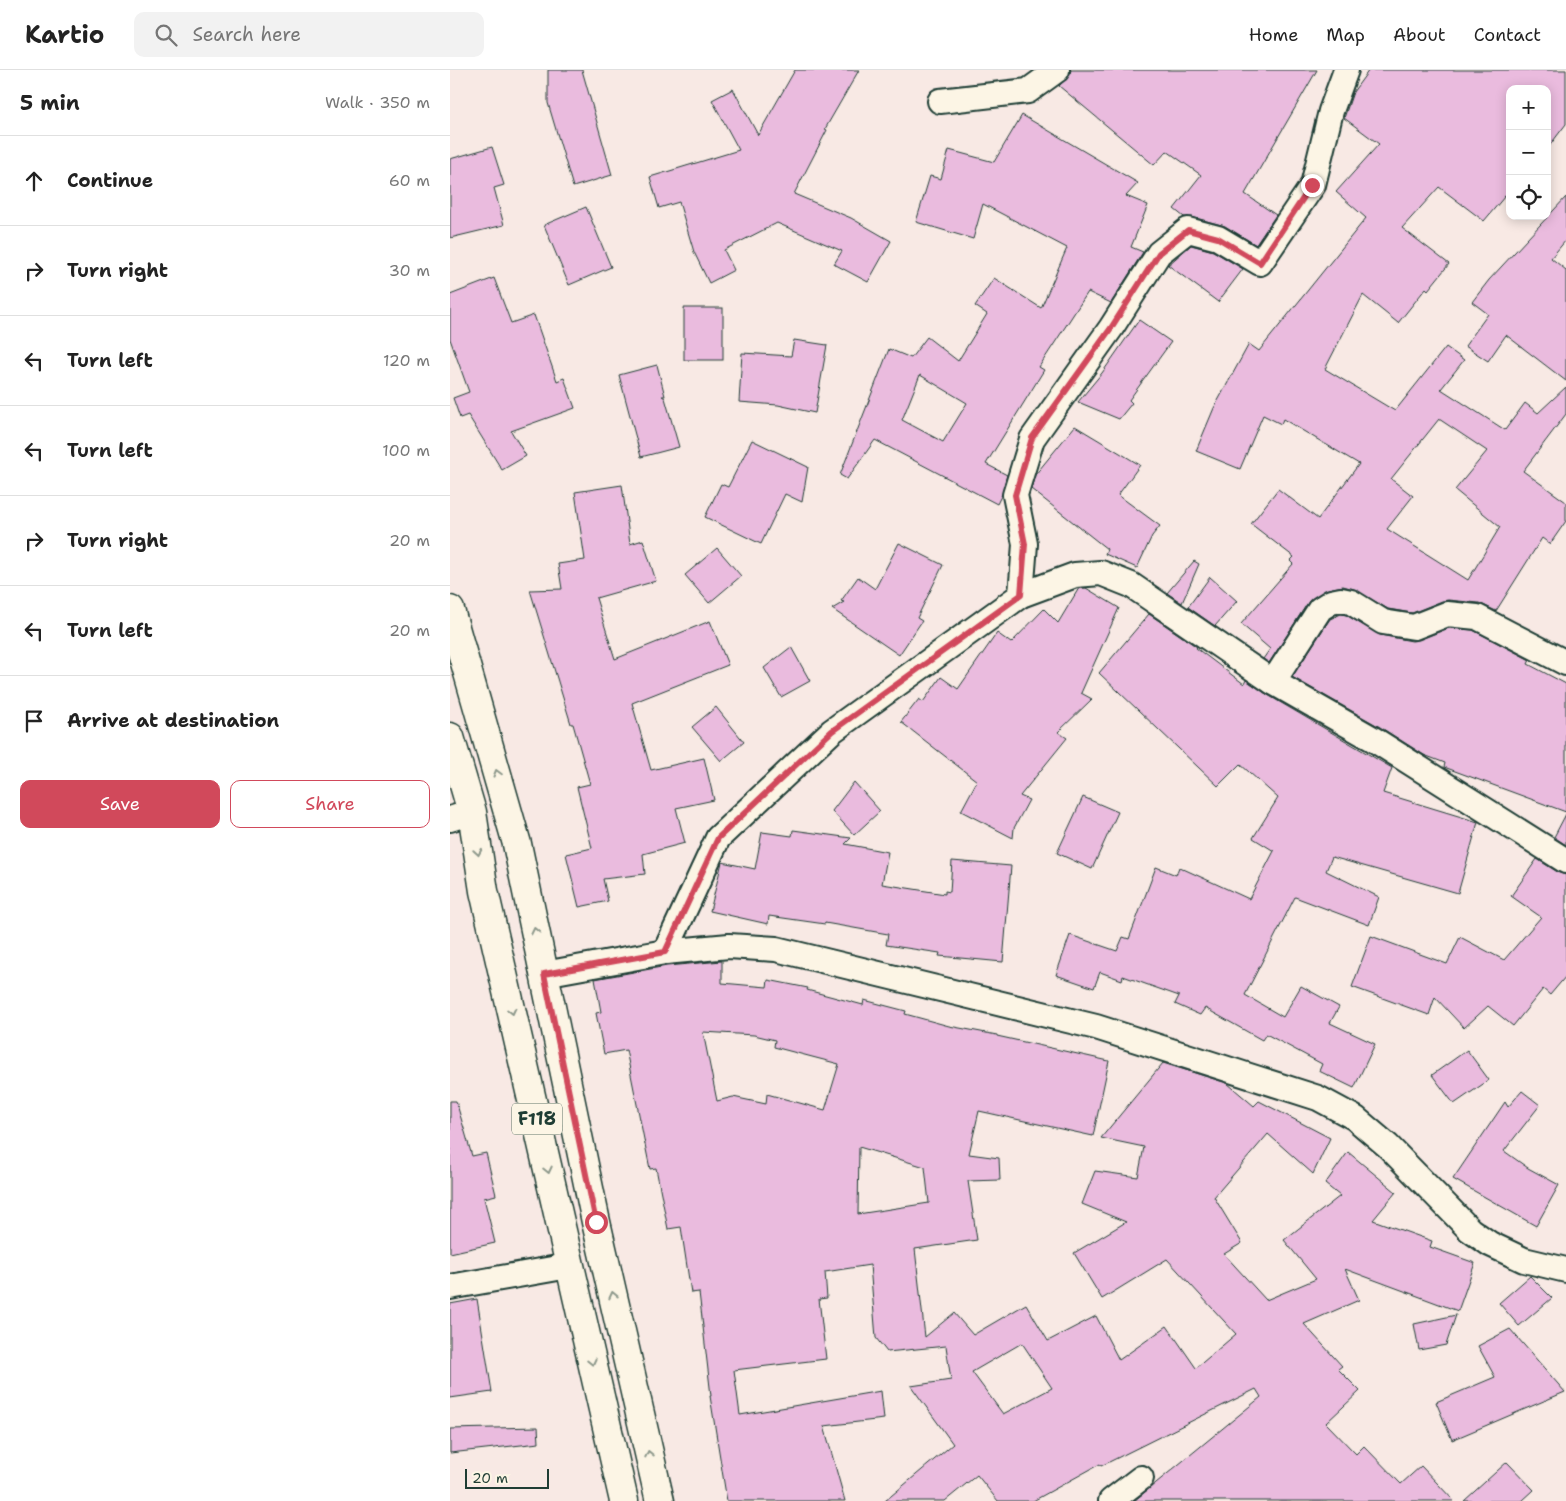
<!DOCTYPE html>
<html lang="en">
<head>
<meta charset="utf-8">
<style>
	body { margin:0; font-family:"Shantell Sans",sans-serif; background:#f2f2f2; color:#222 }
	.controls { position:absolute; right:15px; top:15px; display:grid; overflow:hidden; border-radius:10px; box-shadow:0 2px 12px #0003 }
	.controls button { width:45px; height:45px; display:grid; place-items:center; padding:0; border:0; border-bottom:1px solid #e0e0e0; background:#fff; color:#222; font:25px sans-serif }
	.scale { position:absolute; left:15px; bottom:12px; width:84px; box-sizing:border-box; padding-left:5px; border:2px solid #1f3d34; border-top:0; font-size:14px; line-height:18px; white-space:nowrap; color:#1f3d34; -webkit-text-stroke:4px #fcf5e5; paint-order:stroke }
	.stop { position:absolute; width:15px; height:15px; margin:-11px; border:4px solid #d1495b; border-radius:50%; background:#fff }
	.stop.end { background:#d1495b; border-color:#fff; box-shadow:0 1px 5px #0008 }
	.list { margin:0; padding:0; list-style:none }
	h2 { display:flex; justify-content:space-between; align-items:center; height:65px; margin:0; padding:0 20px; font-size:21px }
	h2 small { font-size:16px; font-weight:400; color:#767676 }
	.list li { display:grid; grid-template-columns:32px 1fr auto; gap:15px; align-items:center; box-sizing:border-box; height:90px; padding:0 20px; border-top:1px solid #e0e0e0 }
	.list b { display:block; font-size:19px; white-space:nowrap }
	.list em { font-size:16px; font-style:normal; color:#767676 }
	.actions { display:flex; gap:10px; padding:15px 20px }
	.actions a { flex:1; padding:11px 0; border:1px solid #d1495b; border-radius:10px; text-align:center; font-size:18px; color:#d1495b }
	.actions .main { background:#d1495b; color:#fff }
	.icon { flex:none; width:28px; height:28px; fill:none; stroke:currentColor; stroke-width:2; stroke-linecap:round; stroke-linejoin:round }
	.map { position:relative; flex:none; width:1116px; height:1431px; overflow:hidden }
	header { display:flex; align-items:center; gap:30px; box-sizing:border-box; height:70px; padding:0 25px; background:#fff; border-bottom:1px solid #e0e0e0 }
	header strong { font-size:24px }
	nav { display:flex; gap:28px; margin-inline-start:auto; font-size:18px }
	.search { width:350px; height:45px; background:#f2f2f2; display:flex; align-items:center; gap:12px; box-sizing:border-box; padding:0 18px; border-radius:10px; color:#767676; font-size:19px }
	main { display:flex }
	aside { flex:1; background:#fff }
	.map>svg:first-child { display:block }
	.building { fill:#eabbde; stroke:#1f3d34; fill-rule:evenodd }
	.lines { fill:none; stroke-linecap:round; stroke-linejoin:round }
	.street-casing { stroke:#1f3d34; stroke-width:28 }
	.primary-casing { stroke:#1f3d34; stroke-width:31 }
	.street { stroke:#fcf5e5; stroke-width:24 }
	.primary { stroke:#fcf5e5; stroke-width:28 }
	.oneway { stroke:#8e998c }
	.route { stroke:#d1495b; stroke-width:6 }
	.labels { text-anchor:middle; stroke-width:5; stroke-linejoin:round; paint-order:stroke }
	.shield { fill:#fcf5e5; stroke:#617469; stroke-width:1 }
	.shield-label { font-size:18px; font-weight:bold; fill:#1f3d34 }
</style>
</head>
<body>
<header>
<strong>Kartio</strong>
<div class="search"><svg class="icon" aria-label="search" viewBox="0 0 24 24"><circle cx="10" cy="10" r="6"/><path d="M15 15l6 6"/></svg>Search here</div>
<nav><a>Home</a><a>Map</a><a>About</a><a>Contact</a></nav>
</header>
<main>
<aside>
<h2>5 min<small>Walk · 350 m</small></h2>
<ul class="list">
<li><svg class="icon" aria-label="ahead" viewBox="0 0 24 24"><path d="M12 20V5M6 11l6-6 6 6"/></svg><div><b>Continue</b></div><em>60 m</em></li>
<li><svg class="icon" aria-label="right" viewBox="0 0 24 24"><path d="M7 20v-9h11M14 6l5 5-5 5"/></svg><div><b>Turn right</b></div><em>30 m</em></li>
<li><svg class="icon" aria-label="left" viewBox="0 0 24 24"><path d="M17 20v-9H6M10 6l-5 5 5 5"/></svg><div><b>Turn left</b></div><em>120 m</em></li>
<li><svg class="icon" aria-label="left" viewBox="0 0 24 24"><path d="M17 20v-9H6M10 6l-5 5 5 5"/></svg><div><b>Turn left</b></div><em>100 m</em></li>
<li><svg class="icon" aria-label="right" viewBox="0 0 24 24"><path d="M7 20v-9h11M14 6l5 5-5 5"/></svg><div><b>Turn right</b></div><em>20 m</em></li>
<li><svg class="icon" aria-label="left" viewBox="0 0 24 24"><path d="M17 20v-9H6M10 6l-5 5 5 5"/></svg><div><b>Turn left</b></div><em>20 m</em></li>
<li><svg class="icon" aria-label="arrive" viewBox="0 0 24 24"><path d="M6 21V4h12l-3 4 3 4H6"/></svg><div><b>Arrive at destination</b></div></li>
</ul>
<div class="actions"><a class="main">Save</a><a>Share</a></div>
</aside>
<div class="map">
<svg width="1116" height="1431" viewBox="0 0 1116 1431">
	<rect width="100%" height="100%" fill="#f8e9e4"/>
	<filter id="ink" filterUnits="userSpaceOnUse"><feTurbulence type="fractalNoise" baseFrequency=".02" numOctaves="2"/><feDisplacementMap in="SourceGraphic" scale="10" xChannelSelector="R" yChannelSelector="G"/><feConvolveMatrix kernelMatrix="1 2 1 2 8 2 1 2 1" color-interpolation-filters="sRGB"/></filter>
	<g filter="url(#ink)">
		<g class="building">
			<polygon points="98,0 132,0 162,105 123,117 98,33"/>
			<polygon points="345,0 409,0 375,59 377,60 344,124 401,148 441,171 418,212 384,194 392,181 327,153 274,180 284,200 259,213 244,182 229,132 209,138 200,107 289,80 262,30 283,19 308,65"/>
			<polygon points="621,0 867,0 795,124 826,145 806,175 775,156 742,147 734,147 724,139 751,105 717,81 704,95 609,16 619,6"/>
			<path d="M 919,0 L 1116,0 L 1116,54 L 1097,79 L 1097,19 L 1060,19 L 1060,120 L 1034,151 L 989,117 L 952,158 L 999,194 L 978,220 L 976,218 L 948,253 L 913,225 L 875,299 L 945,341 L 996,277 L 1014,290 L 991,319 L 1055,360 L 1075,333 L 1088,343 L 1116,317 L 1116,344 L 1073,401 L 1116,432 L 1116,451 L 1100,474 L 1092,468 L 1046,541 L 1029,533 L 998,530 L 992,531 L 962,543 L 938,539 L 904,519 L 893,516 L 878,519 L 859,531 L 819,593 L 813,589 L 820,579 L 791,554 L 843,494 L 840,491 L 844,487 L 801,454 L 828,419 L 868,449 L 909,394 L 833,349 L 831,354 L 813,345 L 790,399 L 746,381 L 764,338 L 799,274 L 809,281 L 916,148 L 886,122 L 929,74 L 894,48 L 903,22 ZM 989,349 L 1037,381 L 1005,420 L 1050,457 L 1018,510 L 937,459 L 963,426 L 941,409 Z"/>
			<path d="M 572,45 L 688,113 L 676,126 L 698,135 L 681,177 L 693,182 L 661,233 L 638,222 L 589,297 L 594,300 L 536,394 L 557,405 L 552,424 L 547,434 L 425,370 L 397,409 L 390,405 L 439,279 L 461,288 L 477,267 L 508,291 L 537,244 L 525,236 L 544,208 L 591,238 L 617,178 L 533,134 L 523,169 L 466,152 L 480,106 L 491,109 L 499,80 L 544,92 ZM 470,305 L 517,333 L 493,372 L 452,350 Z"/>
			<polygon points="42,77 54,115 44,118 54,155 0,168 0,89"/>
			<polygon points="1116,127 1116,170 1101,188 1116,200 1116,311 1056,265 1038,291 1015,276 1038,244 1022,232 1039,210"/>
			<polygon points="136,137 161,197 119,215 94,155"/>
			<polygon points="741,175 763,181 793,199 768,232 718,195"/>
			<polygon points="44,208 61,253 84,245 107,311 114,308 125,338 61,361 76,386 52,400 18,345 10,348 3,328 19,322 0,269 0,225"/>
			<rect x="234" y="238" width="39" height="52"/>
			<polygon points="689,250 721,272 679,330 682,333 669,349 628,332 652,303"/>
			<polygon points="344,270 377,275 365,343 328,335 289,332 292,283 341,286"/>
			<polygon points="207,295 215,326 212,326 215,328 229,377 191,387 169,305"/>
			<polygon points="625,356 690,395 668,425 710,456 702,466 687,498 655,484 657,479 581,419 585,405"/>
			<polygon points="302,370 358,397 352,432 335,424 311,474 255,447 271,414 278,417"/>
			<polygon points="172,415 180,474 193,470 206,511 146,528 165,589 260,551 278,595 182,633 201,700 254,688 264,730 226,738 235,773 193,784 195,804 153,809 158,831 129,837 116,784 142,778 127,717 140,714 123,654 121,654 80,520 112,519 108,494 135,490 125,422"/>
			<polygon points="449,473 493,495 467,548 472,551 449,585 382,539 394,532 391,531 408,507 425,519"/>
			<polygon points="267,478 291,506 259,533 235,505"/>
			<polygon points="744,491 749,494 732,533 717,523"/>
			<polygon points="760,507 787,531 765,556 738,537"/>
			<polygon points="629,518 636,518 669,538 631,623 642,629 608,662 617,668 570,726 579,730 564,758 563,768 511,741 527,711 451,652 469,629 473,632 491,607 508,619 547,563 561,573 594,539 608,553"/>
			<polygon points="699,544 747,577 746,578 794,614 796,610 816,624 942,698 933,723 1028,752 1008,823 882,787 876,801 929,827 919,855 845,827 795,925 833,947 851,916 889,937 880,953 925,974 904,1018 869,1001 872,994 816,964 812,970 755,938 750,945 725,934 729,926 673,906 672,910 650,902 644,918 606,905 620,865 667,881 673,867 679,869 706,797 726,805 729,797 799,829 824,781 803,768 828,728 790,694 768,716 649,603"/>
			<polygon points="891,544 896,545 930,565 962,571 969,570 999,558 1023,560 1080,590 1078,594 1116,614 1116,742 994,697 995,693 974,685 930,657 842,607 880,549"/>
			<polygon points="341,577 360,611 331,627 314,598"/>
			<polygon points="266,637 294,672 271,691 242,657"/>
			<polygon points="404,712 430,741 404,765 382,741"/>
			<polygon points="633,727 668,742 642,799 607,783"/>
			<polygon points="1116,744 1116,775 1104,767"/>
			<polygon points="343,760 401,768 395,774 438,782 432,814 495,824 495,821 500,822 502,791 561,796 553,892 489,886 490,883 436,875 438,864 375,853 375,854 319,846 318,854 260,841 272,792 305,799 312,762 342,766"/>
			<polygon points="1087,789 1109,803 1116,805 1116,906 1100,925 1093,919 1063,956 1038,936 1014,958 985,927 979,945 902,917 921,866 997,894 1010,867 1054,890 1091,847 1061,826"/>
			<path d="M 272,891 L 272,913 L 317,917 L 318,910 L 358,918 L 357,920 L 413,935 L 414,930 L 456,941 L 455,944 L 499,956 L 547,965 L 547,966 L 659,991 L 643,1066 L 529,1041 L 519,1084 L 549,1088 L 550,1110 L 518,1111 L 527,1170 L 465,1179 L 475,1267 L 504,1243 L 523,1265 L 576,1234 L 598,1271 L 646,1246 L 669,1290 L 717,1256 L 746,1298 L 786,1264 L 717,1189 L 652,1229 L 624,1183 L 676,1152 L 632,1134 L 645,1101 L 688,1107 L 694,1077 L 651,1068 L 713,993 L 777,1013 L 804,1036 L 809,1031 L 880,1068 L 863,1104 L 818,1064 L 764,1127 L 792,1173 L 774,1184 L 816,1230 L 866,1209 L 834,1170 L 890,1126 L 875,1114 L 898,1082 L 946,1122 L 923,1150 L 982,1171 L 980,1177 L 1025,1193 L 1008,1241 L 895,1199 L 909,1230 L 854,1254 L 892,1296 L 888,1299 L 910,1321 L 876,1353 L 906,1384 L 914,1376 L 951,1414 L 971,1396 L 1004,1431 L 684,1431 L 811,1327 L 806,1319 L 651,1396 L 650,1394 L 583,1431 L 548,1431 L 527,1405 L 495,1431 L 435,1431 L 503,1374 L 461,1316 L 501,1310 L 496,1276 L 437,1282 L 426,1268 L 420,1195 L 375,1202 L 377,1228 L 369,1229 L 376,1289 L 284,1300 L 290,1345 L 431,1321 L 434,1349 L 374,1356 L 395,1431 L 277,1431 L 260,1326 L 261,1326 L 249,1222 L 241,1223 L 231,1157 L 218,1159 L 206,1098 L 200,1099 L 176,980 L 154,984 L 146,943 L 151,942 L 145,909 L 217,896 ZM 253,962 L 304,965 L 325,970 L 324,977 L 389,994 L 375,1040 L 317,1024 L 316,1034 L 283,1027 L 267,1031 ZM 409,1077 L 475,1097 L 479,1133 L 408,1144 ZM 572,1273 L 602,1318 L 553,1344 L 522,1302 Z"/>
			<polygon points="1017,980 1039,1010 1004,1034 982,1005"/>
			<polygon points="1072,1021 1090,1035 1054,1081 1078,1098 1109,1115 1086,1156 1003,1109 1055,1032 1058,1037"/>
			<polygon points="0,1031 6,1031 22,1086 36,1083 46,1125 34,1128 45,1173 0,1183"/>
			<polygon points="1080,1206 1102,1228 1069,1256 1049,1233"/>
			<polygon points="27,1229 42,1322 0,1328 0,1234"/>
			<polygon points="1006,1245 996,1275 969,1280 964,1254"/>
			<polygon points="1060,1259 1115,1322 1002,1370 986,1332 1045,1307 1028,1276"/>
			<polygon points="88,1357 89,1373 0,1383 0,1359"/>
			<polygon points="1057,1392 1084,1420 1072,1431 1014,1431"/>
		</g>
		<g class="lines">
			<defs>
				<g id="street">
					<polyline points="490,31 578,21 607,0"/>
					<polyline points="571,525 575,474 565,425 582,369 661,258 709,183 738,160 768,168 810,193 863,115 881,41 896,0"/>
					<polyline points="823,612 870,539 881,532 891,530 901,532 933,552 964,557 997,544 1027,547 1116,593"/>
					<polyline points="0,749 22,742"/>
					<polyline points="215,882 268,768 382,661 571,525 625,505 651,503 681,515 823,612 923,669 1116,791"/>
					<polyline points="94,904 215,882 279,876 326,879 646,957 868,1028 905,1048 938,1076 1020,1160 1040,1174 1074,1190 1116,1200"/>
					<polyline points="0,1217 119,1196"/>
					<polyline points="661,1431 691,1408"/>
				</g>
				<g id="primary">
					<polyline points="0,540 67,774 146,1152 210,1431"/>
					<polyline points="0,667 22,742 34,821 174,1431"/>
				</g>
			</defs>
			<use href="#street" class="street-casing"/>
			<use href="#primary" class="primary-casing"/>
			<use href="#street" class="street"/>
			<use href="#primary" class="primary"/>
		</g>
		<defs><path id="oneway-chevron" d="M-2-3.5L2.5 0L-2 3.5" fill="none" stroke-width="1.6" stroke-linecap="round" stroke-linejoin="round" transform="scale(1.25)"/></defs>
		<g class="oneway">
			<use href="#oneway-chevron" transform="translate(47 703) rotate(-106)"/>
			<use href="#oneway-chevron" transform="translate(28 782) rotate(81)"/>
			<use href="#oneway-chevron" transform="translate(85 861) rotate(-102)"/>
			<use href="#oneway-chevron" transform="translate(62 941) rotate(77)"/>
			<use href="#oneway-chevron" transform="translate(98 1100) rotate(77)"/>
			<use href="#oneway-chevron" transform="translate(163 1225) rotate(-103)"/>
			<use href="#oneway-chevron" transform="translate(142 1292) rotate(77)"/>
			<use href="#oneway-chevron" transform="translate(199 1384) rotate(-103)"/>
		</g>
	</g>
	<g class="lines" filter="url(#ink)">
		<polyline class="route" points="146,1152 94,904 215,882 268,768 382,661 571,525 575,474 565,425 582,368 661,258 709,183 738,160 768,168 810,193 862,115"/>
	</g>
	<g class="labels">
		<rect class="shield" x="62" y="1033.5" width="50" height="31" rx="4"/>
		<g class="shield-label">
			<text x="87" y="1055">F118</text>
		</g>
	</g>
</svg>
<div class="controls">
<button>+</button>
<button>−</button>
<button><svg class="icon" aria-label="locate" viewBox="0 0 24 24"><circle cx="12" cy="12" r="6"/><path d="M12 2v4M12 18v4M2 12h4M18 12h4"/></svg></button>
</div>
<div class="scale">20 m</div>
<div class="stop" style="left:146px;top:1152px"></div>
<div class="stop end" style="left:862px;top:115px"></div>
</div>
</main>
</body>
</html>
